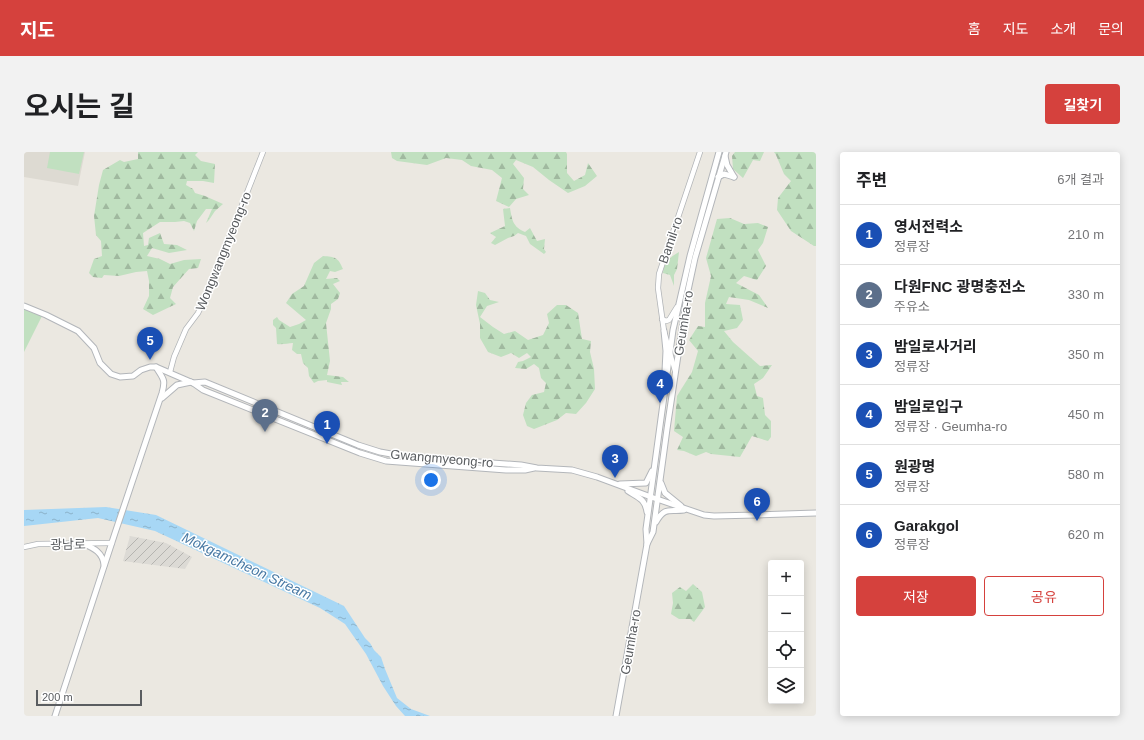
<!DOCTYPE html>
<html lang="ko">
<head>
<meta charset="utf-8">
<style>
	body { margin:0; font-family:Helvetica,"Noto Sans KR",sans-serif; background:#f2f2f2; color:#202124 }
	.controls { position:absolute; right:12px; bottom:12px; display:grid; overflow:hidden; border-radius:4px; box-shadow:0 2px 10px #0003 }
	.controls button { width:36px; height:36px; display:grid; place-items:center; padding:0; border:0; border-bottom:1px solid #e0e0e0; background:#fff; color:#202124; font:20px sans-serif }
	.scale { position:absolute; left:12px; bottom:10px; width:106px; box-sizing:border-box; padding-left:4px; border:2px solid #5a5d60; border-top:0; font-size:11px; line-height:14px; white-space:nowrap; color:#5a5d60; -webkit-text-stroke:3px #fff; paint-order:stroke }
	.you { position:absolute; left:407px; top:328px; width:14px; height:14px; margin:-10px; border:3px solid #fff; border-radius:50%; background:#1a73e8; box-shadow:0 0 0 6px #1a73e833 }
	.badge { display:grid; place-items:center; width:26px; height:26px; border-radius:50%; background:#d5413d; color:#fff; font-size:13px; font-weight:700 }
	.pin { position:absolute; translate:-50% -33px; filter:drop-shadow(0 1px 2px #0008) }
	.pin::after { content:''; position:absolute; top:21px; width:14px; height:12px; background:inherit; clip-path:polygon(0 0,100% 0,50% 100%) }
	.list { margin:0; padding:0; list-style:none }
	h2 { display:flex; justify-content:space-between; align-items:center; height:52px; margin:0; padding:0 16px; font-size:17px }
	h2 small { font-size:13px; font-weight:400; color:#757577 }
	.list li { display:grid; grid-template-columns:26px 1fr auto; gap:12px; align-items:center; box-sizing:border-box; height:60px; padding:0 16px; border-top:1px solid #e0e0e0 }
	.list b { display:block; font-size:15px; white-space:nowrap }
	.list p { margin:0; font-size:13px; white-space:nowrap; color:#757577 }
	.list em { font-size:13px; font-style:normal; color:#757577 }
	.actions { display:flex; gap:8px; padding:12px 16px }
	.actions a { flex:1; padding:9px 0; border:1px solid #d5413d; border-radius:4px; text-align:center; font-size:14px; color:#d5413d }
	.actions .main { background:#d5413d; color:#fff }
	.icon { flex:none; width:22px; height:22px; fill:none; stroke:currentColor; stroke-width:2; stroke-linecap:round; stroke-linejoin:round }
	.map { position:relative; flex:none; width:792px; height:564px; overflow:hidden; border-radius:4px }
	header { display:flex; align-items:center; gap:24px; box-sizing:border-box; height:56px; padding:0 20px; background:#d5413d; color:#fff }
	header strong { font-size:19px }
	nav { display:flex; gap:22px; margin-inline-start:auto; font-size:14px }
	.intro { display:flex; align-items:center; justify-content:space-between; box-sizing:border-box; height:96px; padding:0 24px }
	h1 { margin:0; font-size:28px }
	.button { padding:10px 18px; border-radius:4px; background:#d5413d; color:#fff; font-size:14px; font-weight:700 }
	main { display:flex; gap:24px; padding:0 24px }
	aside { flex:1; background:#fff; border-radius:4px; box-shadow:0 2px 10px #0003 }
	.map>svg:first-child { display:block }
	.industrial { fill:url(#industrial-furrows) }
	.education { fill:#dddad2 }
	.forest { fill:url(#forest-firs) }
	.park { fill:#c1e0c0 }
	.water { fill:url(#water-ripples) }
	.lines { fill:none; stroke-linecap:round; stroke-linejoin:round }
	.tertiary-casing { stroke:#b1b4b7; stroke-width:6 }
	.secondary-casing { stroke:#b3b6ba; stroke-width:7 }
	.tertiary { stroke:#fff; stroke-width:4.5 }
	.secondary { stroke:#fff; stroke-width:5 }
	.labels { text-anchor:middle; stroke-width:3; stroke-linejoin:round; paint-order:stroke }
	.street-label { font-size:13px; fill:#5a5d60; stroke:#fff }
	.water-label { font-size:14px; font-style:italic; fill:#4879a4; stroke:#fff }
</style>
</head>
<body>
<header>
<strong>지도</strong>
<nav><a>홈</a><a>지도</a><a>소개</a><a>문의</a></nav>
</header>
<div class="intro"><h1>오시는 길</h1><a class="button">길찾기</a></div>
<main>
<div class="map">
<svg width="792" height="564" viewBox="0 0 792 564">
	<defs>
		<pattern id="industrial-furrows" width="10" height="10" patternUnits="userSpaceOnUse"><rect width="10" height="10" fill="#dcdad5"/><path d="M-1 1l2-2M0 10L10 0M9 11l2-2" fill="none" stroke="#b5b4b0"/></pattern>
		<pattern id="forest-firs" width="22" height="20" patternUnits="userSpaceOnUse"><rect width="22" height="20" fill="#c1e0c0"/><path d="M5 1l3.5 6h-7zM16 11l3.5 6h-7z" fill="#a0b99f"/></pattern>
		<pattern id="water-ripples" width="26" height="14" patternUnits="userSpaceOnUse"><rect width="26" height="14" fill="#a7d7f5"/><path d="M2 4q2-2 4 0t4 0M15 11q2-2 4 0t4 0" fill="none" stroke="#8bb2ca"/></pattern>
	</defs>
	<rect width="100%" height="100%" fill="#ebe8e1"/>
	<polygon class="industrial" points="106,384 142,391 168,405 161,417 99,409"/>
	<polygon class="education" points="0,0 61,0 54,34 0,25"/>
	<g class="forest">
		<polygon points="114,0 174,0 171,3 177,9 191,12 190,31 179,29 163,29 162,33 169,37 171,41 181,44 199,52 191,59 185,68 182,71 188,57 182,57 173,69 170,79 166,71 160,69 151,70 136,70 119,81 120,94 124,93 125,86 136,81 140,92 153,93 163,98 145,101 128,96 123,104 136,107 146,112 160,108 177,107 174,116 165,117 149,135 146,146 152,152 129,163 119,157 125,144 125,129 123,119 112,120 95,124 80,123 78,126 69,125 65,121 70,107 78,104 77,89 72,83 70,64 75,33 79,18 96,8 100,10 114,7"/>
		<polygon points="367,0 542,0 543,2 543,21 550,29 561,23 564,11 573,24 561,34 544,41 525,28 509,15 492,8 489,12 500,26 499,37 505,43 492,47 485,55 472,49 478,26 468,18 447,14 438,8 422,6 403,13 373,9 368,6"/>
		<polygon points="711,0 740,0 736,9 729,8 719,26 709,17 708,4"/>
		<polygon points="750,0 792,0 792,94 790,94 767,79 753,58 754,46 767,29 760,22 752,3"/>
		<path d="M 486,56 C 488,68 489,75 501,80 L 506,76 L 513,89 L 521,87 L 520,97 L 522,100 L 520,102 L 506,92 L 502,84 L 494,81 L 490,84 L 484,86 L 471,93 L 467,91 L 472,85 L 466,81 L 481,74 L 479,57 Z"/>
		<polygon points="706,66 720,72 734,71 744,75 739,91 734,98 742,114 733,128 720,124 712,131 735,143 744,156 725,148 705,145 702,152 716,153 719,168 713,176 700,179 709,190 736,214 748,213 739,226 730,232 733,244 739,246 741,263 747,269 747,285 744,289 728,284 716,305 687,302 682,300 672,304 660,299 653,298 659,285 650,279 653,244 668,220 674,199 665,188 674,174 681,175 681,151 687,124 682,106 693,67"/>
		<path d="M 655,100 L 653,117 L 650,123 L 650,134 L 646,123 L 639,121 C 640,110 645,106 655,100 Z"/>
		<path d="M 299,104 C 311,105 314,105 319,117 L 311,120 L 306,119 L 302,127 L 313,126 L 316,129 L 309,132 L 316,141 L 314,147 L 307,152 L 307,157 L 302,171 L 306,209 L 303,223 L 319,225 L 325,230 L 317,230 L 318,233 L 303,230 L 303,228 L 294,229 L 290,231 L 285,224 L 284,216 L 279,211 L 277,202 L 273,202 L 268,198 L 269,191 C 264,191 258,193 253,192 L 252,176 L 249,173 L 249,168 L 253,165 L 255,168 L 266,175 L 275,172 L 282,168 L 262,151 L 268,142 L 280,134 L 290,111 Z"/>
		<polygon points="454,139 461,141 466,148 475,150 463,154 456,165 469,175 480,182 491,179 504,188 519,183 525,171 523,162 533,153 542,153 554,161 558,187 567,189 566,200 570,217 571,237 562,251 552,262 542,261 533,268 510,277 503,274 499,263 502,251 508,243 520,240 522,231 517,226 515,216 510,212 502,217 491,216 494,210 499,209 507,205 503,201 495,206 487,201 477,205 464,200 456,186 456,172 452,153"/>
		<polygon points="669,432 678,440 681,455 670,470 666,467 655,467 647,462 649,451 648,441 656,435 662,439"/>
	</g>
	<g class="park">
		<polygon points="26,0 60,0 55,22 23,16"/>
		<polygon points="0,156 18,164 0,200"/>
	</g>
	<polygon class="water" points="82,355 132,363 320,454 341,486 346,491 350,498 357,505 361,517 373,546 387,557 406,564 381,564 372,554 359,534 342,502 321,472 296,456 131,379 74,366 0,374 0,358"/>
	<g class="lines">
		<defs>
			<g id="tertiary">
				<polyline points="638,167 642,169 645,168 653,155"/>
				<polyline points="651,219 640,179 634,136 635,122 676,0"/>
				<polyline points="146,220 150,205 162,177 174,161 183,142 239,0"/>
				<polyline points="0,395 14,392 88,391"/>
			</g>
			<g id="secondary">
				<polyline points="701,4 703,13 710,25"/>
				<polyline points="694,25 700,22 710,25"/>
				<polyline points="0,154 22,163 54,179 70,196 76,211 87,222 96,225 109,224 117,218 126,215 132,215 169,231 179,238 336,301 362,309 482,318 501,318 510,316"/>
				<polyline points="640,179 642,199 641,219"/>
				<polyline points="169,231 181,230 334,293 356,300 384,305 497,313 513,316 548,318 573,325 627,345 680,363 690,364 733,363 792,361"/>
				<polyline points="138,246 153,233 167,230"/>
				<polyline points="637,331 641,341 657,354"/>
				<polyline points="596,332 622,331 628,319"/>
				<path d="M 604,339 C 615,346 621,347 623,360"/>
				<path d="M 632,370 C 641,354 646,360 660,358"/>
				<path d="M 60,392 C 70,396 79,401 80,413"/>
				<polyline points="623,392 629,380 643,277 663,143 671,106 702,0"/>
				<path d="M 31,564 L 91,381 L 138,241 C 142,227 139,227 132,215"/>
				<polyline points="592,564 623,392 622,377 649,178 666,104 695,0"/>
			</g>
		</defs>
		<use href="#tertiary" class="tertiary-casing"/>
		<use href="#secondary" class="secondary-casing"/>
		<use href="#tertiary" class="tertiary"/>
		<use href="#secondary" class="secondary"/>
	</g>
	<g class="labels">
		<g class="street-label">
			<text transform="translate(646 88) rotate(-71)" y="5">Bamil-ro</text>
			<text transform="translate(199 99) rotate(-68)" y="5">Wongwangmyeong-ro</text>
			<text transform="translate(659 171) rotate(-81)" y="5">Geumha-ro</text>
			<text transform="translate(418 306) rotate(5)" y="5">Gwangmyeong-ro</text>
			<text transform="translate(44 392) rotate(-1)" y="5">광남로</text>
			<text transform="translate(606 490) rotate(-80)" y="5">Geumha-ro</text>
		</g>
		<g class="water-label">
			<text transform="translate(223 414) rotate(25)" y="5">Mokgamcheon Stream</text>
		</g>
	</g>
</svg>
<div class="controls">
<button>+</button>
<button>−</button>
<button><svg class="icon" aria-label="locate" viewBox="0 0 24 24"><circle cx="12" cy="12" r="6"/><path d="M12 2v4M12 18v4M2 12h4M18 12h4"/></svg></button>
<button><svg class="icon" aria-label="layers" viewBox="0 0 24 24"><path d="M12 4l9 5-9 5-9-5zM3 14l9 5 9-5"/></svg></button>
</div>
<div class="scale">200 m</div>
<div class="you"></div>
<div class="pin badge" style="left:303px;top:292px;background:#1a4fb4">1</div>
<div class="pin badge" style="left:241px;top:280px;background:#5c6f8a">2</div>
<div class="pin badge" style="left:591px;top:326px;background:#1a4fb4">3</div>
<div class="pin badge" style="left:636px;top:251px;background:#1a4fb4">4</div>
<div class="pin badge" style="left:126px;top:208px;background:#1a4fb4">5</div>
<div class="pin badge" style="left:733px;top:369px;background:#1a4fb4">6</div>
</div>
<aside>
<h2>주변<small>6개 결과</small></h2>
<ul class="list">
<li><span class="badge" style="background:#1a4fb4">1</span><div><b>영서전력소</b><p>정류장</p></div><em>210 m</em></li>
<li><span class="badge" style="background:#5c6f8a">2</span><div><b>다원FNC 광명충전소</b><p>주유소</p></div><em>330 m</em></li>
<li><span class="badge" style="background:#1a4fb4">3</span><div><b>밤일로사거리</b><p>정류장</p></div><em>350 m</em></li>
<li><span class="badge" style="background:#1a4fb4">4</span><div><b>밤일로입구</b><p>정류장 · Geumha-ro</p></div><em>450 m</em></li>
<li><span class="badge" style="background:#1a4fb4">5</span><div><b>원광명</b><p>정류장</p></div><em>580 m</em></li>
<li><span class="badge" style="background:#1a4fb4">6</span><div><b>Garakgol</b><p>정류장</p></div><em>620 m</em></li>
</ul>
<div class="actions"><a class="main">저장</a><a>공유</a></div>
</aside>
</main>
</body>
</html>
